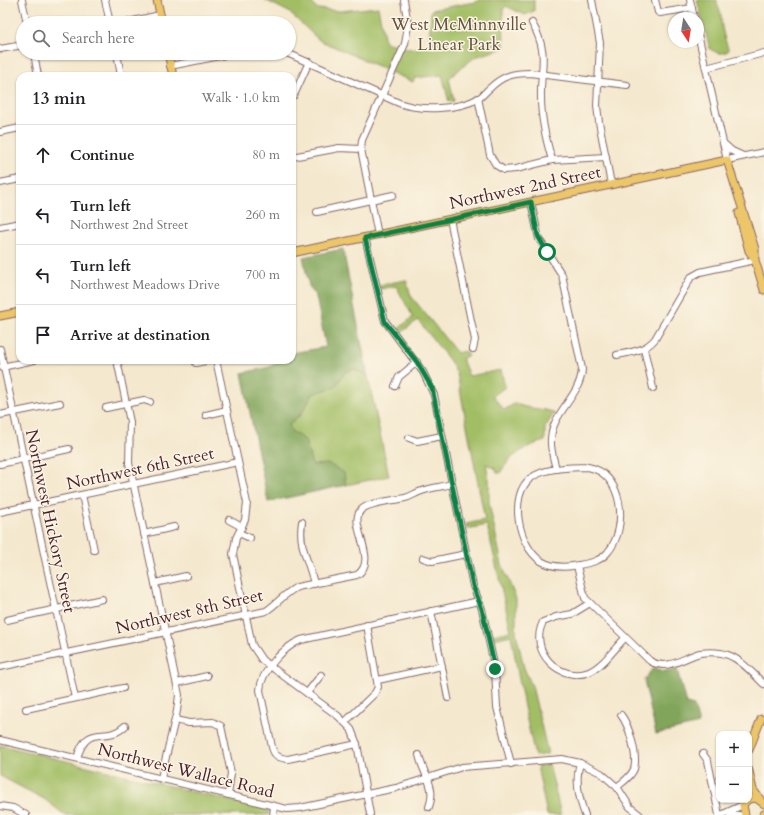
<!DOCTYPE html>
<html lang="en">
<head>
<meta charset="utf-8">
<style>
	body { margin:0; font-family:Cardo,serif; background:#f6f6f6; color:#202124 }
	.controls { position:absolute; right:12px; bottom:12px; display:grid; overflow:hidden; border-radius:8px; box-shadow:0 1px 3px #0004 }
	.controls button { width:36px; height:36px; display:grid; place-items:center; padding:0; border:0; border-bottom:1px solid #e0e0e0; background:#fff; color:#202124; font:20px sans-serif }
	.compass { position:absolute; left:668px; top:12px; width:36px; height:36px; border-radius:50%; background:#fff; box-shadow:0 1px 3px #0004; rotate:168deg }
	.stop { position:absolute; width:12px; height:12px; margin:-9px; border:3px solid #0b8043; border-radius:50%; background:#fff }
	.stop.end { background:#0b8043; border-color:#fff; box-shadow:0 1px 4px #0008 }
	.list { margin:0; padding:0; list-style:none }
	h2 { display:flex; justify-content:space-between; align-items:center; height:52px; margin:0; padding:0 16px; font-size:17px }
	h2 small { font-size:13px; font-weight:400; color:#757577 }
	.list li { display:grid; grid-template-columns:26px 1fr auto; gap:12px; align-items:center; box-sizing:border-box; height:60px; padding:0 16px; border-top:1px solid #e0e0e0 }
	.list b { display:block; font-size:15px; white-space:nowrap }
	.list p { margin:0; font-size:13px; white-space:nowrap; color:#757577 }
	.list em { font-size:13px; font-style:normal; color:#757577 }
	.icon { flex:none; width:22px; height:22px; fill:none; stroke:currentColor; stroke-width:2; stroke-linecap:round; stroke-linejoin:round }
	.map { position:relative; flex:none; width:764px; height:815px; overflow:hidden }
	.search { position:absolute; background:#fff; box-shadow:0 1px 3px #0004; left:16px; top:16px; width:280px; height:44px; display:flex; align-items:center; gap:10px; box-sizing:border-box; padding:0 14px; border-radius:22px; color:#757577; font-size:15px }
	.panel { position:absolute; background:#fff; box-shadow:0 1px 3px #0004; left:16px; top:72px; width:280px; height:292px; border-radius:12px }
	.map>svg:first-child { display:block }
	.green { fill:#a2be65; stroke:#766e48 }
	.forest { fill:#81a55a; stroke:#666242 }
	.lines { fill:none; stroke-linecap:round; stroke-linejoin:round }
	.minor-casing { stroke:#866564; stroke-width:8 }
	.major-casing { stroke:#866564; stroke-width:9 }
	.minor { stroke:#fff; stroke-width:6 }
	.major { stroke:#ecc669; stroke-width:7 }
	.route { stroke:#0b8043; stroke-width:5 }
	.labels { text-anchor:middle; stroke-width:3; stroke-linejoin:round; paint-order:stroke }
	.park-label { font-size:17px; fill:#644f3c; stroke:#fcf5e5 }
	.street-label { font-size:17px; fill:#4a1f2b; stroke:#fcf5e5 }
</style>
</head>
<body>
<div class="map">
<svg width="764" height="815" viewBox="0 0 764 815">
	<rect width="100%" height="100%" fill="#fcf5e5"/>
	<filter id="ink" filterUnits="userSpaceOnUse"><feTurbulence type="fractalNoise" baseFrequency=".025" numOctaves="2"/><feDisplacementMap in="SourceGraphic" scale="8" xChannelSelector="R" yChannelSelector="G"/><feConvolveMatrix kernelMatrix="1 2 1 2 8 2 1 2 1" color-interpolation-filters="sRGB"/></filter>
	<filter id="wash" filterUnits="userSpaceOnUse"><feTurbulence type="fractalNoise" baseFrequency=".012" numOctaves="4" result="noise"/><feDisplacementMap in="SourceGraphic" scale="16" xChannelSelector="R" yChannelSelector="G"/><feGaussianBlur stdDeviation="0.9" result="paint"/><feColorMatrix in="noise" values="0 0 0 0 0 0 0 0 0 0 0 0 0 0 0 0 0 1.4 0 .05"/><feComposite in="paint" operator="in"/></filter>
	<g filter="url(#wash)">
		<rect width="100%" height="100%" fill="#f4e8ce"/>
		<g class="green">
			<polygon points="265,0 308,0 318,9 340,11 378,7 385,42 411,49 429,46 431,10 475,2 479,0 534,0 534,11 525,15 506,6 503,10 504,48 475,57 449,78 454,101 449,102 442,75 415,78 413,82 319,40 289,12"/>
			<path d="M 697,0 L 717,0 C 716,6 721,10 721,16 C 721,26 724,38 728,48 L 728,51 C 721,55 717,53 710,49 Z"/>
			<path d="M 406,280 L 411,296 L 457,353 L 465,351 L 468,355 L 462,359 L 469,376 L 501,370 L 505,387 L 493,396 L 504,410 L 515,403 C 527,410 541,407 554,413 L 545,428 L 545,441 C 525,446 511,455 500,473 L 497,473 L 495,468 L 486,464 L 489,479 L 489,503 L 502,565 L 516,599 L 516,632 L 524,668 L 532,686 L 548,754 L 535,756 L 524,707 L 511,635 L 494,639 L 493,635 L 511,631 L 487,525 L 467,529 L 466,524 L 485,520 L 457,374 L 450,361 L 418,320 L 399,334 L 397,330 L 413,317 L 396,286 L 380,289 L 379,285 Z"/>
			<polygon points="355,369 368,377 389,476 346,485 344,473 312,465 305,440 291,431 289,424 301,415 313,393 335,387 345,372"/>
			<polygon points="0,745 269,810 268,815 65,815 44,799 0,776"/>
			<polygon points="549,764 561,815 547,815 537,766"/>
		</g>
		<g class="forest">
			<polygon points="343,249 368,377 355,369 345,372 335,387 313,394 300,415 289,424 291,431 305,440 312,465 329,464 344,473 346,485 268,502 242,373 270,367 281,360 292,360 292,353 326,347 316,297 309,286 303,257"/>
			<polygon points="653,668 665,671 677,669 686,704 694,706 699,724 656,734 644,680"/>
		</g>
	</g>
	<g filter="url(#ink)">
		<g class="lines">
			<defs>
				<g id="minor">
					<polyline points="22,0 27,23"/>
					<polyline points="105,0 110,23"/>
					<polyline points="592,0 600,43 597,106 599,122 610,179 612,184"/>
					<polyline points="655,0 658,12 660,13 692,8"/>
					<polyline points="690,0 694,18"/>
					<polyline points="124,23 160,15"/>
					<path d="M 532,23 C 550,55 540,66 541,98 C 541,120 546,140 552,160"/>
					<polyline points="698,34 727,160 764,152"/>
					<polyline points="0,49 23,45"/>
					<polyline points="34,53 38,76"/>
					<polyline points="117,53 121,76"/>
					<path d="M 287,53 L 399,103 C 420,111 459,110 479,98 C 483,96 486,91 490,88 C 502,76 513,73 530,73 L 627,85"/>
					<polyline points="170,66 235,53"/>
					<polyline points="706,68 764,53"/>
					<polyline points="294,95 309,62"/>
					<polyline points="478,98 490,155 496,165 504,170 516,169 552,160 606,157"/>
					<polyline points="0,132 20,128"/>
					<polyline points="723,143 732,151 743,156"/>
					<polyline points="292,157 339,148 361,149"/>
					<polyline points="0,183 20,179"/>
					<path d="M 531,202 L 539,239 L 562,275 L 582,369 C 581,396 552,412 551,439 C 550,449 554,460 556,469"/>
					<polyline points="317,212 393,195"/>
					<polyline points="450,219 475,340 473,349"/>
					<polyline points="0,227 20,223"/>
					<polyline points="378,235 361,149 362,140 405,44 408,25 404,0"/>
					<polyline points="365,237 385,321 423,372 434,395 473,586 482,609 495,669 497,707 511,764"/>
					<polyline points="0,349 75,698"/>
					<polyline points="644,349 653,388"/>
					<path d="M 617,355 C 632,352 645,351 655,339 L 691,277 L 700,272 L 755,260"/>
					<polyline points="117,360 130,422 129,463 179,695 177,711 161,778"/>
					<polyline points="216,360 247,503 245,520 236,538 233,554 252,645 262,660 338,716 351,729 357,744 370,814"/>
					<polyline points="196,363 210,360"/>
					<polyline points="2,367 34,360"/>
					<polyline points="395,386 399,377 417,362"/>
					<polyline points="106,408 144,400 150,402"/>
					<polyline points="0,415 60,403"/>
					<polyline points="206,415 227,410"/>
					<polyline points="409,438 417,441 442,436"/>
					<polyline points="0,464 69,449"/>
					<path d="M 588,467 C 623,473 629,527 608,552 C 601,561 590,563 579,565 C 565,568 553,568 541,561 C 518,546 508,495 531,478 C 546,467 570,468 588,467 Z"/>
					<polyline points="82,495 94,550"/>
					<polyline points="0,512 238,462"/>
					<polyline points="229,520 242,527"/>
					<path d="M 302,522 C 298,547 309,560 314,584"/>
					<polyline points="239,533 250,538"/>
					<polyline points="144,534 174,527"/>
					<polyline points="423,558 432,561 466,554"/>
					<path d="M 577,566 L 585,598 L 650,661 C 668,672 684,657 700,653 C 709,652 720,652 728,655 C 742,660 754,675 764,684"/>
					<polyline points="155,583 186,576"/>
					<path d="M 590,603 L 572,614 L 556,617 L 543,622 C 528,651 560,683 589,672 C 603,666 614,649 625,638"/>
					<polyline points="431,611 448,698"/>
					<polyline points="7,620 102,599"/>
					<path d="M 0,667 L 266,611 C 277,604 285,593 297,587 L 357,575 C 380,560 347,524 361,510 C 369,502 393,501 405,498 C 410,497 414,494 419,492 C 429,488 441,487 452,484"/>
					<polyline points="378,680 442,666"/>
					<polyline points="177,683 207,676"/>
					<polyline points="307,693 321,675"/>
					<polyline points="26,709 123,688"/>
					<polyline points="175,720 189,723 213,722 221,726 231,773 228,795"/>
					<polyline points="345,722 375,693 378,687 367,625"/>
					<polyline points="0,740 287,809 300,808 396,788 462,767 562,759 580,763 601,773 617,787 630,807 640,815"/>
					<path d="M 357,744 L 288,759 C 279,758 274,756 272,747 L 260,690 C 261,671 284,647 301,640 L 479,601"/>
					<polyline points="703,754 708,761 719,815"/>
					<path d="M 419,755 C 423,775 437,786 429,807"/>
					<path d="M 77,758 C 88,721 105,745 125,726"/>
					<path d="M 580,763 C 575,779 579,799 585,815"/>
					<path d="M 617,787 C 623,782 631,777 634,769 C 638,756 629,725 621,715"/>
					<polyline points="0,806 13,808 26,815"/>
					<polyline points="273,815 274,807"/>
					<polyline points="721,815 743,805"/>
					<polyline points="730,815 739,815"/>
				</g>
				<g id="major">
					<polyline points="157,0 162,23"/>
					<polyline points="168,53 173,76"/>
					<polyline points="739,213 749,251 754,258"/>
					<polyline points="292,253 727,160 755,249 755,260 764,290"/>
					<polyline points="0,316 20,312"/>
					<polyline points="749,750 761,719"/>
					<polyline points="749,771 753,790 760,799"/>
					<polyline points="749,799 756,798 764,804"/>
					<polyline points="745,815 743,805 747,800"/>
					<polyline points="763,815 764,814"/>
				</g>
			</defs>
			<use href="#minor" class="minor-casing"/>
			<use href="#major" class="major-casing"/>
			<use href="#minor" class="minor"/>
			<use href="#major" class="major"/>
		</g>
	</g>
	<g class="lines" filter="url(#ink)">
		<polyline class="route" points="495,669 482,609 473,586 432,388 417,362 385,322 365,238 531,202 538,236 547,252"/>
	</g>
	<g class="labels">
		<g class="park-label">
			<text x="459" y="30">West McMinnville<tspan x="459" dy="20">Linear Park</tspan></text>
		</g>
		<g class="street-label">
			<text transform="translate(525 187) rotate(-12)" y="6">Northwest 2nd Street</text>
			<text transform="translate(140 468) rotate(-12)" y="6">Northwest 6th Street</text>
			<text transform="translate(51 521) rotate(78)" y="6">Northwest Hickory Street</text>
			<text transform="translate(189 611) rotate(-13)" y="6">Northwest 8th Street</text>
			<text transform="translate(186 770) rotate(14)" y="6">Northwest Wallace Road</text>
		</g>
	</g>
</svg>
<div class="controls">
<button>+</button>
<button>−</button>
</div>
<svg class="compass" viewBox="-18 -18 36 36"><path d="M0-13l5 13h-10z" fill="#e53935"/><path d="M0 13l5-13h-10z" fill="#757577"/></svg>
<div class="stop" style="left:547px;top:252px"></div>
<div class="stop end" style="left:495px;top:669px"></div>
<div class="search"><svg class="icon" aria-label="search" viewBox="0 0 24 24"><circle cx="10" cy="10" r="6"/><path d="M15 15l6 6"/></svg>Search here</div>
<section class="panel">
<h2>13 min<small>Walk · 1.0 km</small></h2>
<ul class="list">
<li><svg class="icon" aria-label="ahead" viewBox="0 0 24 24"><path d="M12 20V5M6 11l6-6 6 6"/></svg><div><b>Continue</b></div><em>80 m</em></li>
<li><svg class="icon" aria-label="left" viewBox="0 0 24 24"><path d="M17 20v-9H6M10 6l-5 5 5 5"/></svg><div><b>Turn left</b><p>Northwest 2nd Street</p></div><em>260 m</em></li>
<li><svg class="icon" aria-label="left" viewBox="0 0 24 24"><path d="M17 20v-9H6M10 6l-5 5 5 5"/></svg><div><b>Turn left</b><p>Northwest Meadows Drive</p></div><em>700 m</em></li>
<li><svg class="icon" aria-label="arrive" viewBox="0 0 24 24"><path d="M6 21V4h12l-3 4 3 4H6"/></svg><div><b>Arrive at destination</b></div></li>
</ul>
</section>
</div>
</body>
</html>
